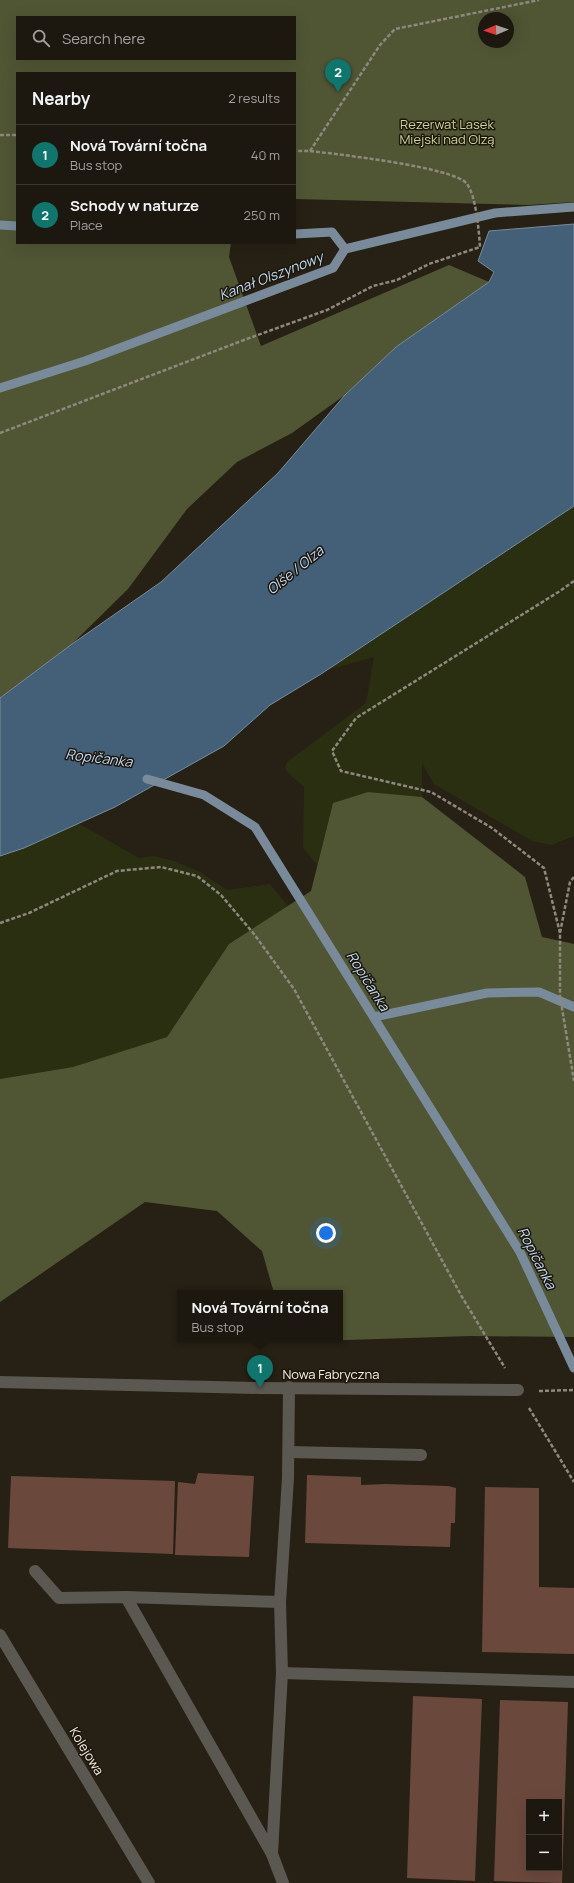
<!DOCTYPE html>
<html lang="en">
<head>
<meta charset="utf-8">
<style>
	body { margin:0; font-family:Manrope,sans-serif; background:#2a251d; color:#f1f3f6 }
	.controls { position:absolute; right:12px; bottom:12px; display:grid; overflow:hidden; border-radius:0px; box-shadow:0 4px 16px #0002 }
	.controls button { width:36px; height:36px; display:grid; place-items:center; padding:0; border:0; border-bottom:1px solid #3b372f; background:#1d180f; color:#f1f3f6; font:20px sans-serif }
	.compass { position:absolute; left:478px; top:12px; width:36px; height:36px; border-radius:50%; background:#1d180f; box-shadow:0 4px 16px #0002; rotate:268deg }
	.you { position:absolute; left:326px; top:1233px; width:14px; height:14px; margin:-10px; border:3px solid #fff; border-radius:50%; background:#1a73e8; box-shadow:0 0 0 6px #1a73e833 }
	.badge { display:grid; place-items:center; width:26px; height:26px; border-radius:50%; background:#0f766e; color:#fff; font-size:13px; font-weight:700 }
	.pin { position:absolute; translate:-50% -33px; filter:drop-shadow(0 1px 2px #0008) }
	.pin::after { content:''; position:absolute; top:21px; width:14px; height:12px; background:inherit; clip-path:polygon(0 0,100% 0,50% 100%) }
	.popup { position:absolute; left:177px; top:1290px; width:166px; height:52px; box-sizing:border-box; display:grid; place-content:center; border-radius:0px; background:#1d180f; filter:drop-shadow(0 1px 3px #0005); font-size:13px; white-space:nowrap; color:#a0a09e }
	.popup b { font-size:15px; color:#f1f3f6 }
	.popup::after { content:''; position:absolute; left:50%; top:100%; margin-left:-8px; border:8px solid transparent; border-top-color:#1d180f }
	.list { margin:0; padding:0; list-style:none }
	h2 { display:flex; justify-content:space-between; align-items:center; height:52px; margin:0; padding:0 16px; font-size:17px }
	h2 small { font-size:13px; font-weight:400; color:#a0a09e }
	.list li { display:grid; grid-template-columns:26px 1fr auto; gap:12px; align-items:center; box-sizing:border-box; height:60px; padding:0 16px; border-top:1px solid #3b372f }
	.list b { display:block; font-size:15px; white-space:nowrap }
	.list p { margin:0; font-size:13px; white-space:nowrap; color:#a0a09e }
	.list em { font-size:13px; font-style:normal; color:#a0a09e }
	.icon { flex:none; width:22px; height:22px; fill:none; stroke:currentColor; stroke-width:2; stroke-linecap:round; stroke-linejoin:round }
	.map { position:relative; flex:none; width:574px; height:1883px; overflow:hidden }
	.search { position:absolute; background:#1d180f; box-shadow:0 4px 16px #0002; left:16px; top:16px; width:280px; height:44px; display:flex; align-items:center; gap:10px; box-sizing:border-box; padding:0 14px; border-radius:0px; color:#a0a09e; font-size:15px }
	.panel { position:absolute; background:#1d180f; box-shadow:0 4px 16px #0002; left:16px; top:72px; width:280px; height:172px; border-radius:0px }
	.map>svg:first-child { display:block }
	.green { fill:#2b2f11 }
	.forest { fill:#505634; fill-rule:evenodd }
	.water { fill:#446079; stroke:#798b9a }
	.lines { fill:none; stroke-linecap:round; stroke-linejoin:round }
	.stream { stroke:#798b9a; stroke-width:9 }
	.building { fill:#6b483c; fill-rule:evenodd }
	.path { stroke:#8e887e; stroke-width:2.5; stroke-dasharray:4 2; stroke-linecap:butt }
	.lane { stroke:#5b5751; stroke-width:12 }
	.street { stroke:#5b5751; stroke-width:12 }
	.labels { text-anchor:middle; stroke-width:3; stroke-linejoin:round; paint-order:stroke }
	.park-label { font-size:13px; fill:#c9d597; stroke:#1e160b }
	.street-label { font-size:13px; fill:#f5f0e8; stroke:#1e160b }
	.water-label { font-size:14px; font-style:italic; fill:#bddbf6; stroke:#1e160b }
</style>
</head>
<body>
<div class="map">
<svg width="574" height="1883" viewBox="0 0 574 1883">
	<rect width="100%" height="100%" fill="#272014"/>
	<g class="green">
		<polygon points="574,506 574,836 552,845 532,841 434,784 422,763 422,797 368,792 333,803 317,865 303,848 304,787 287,772 285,768 287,762 366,703 374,657 327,670"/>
		<polygon points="78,823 139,858 154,856 174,861 200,872 227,890 270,884 288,906 229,944 167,1037 73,1067 0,1079 0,856"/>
	</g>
	<g class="forest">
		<path d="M 0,0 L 574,0 L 574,202 L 528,205 L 295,199 L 295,73 L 17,73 L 17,243 L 231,243 L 229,257 L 261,346 L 449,265 L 489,282 L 396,347 L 345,395 L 292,433 L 237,462 L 187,509 L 128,589 L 72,644 L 0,698 ZM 17,17 L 295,17 L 295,59 L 17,59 ZM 484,18 L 508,18 L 508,42 L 484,42 Z"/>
		<polygon points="368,792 422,797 525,877 542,937 574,944 574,1337 470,1336 316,1341 288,1339 340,1339 340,1293 274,1293 262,1251 217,1211 145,1202 0,1302 0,1079 73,1067 167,1037 229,944 311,891 333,803"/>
	</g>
	<polygon class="water" points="574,224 574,506 321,674 270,705 224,746 115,807 24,848 0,856 0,698 72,644 161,582 278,473 345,395 396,347 489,282 494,272 478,261 489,231"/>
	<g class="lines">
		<g class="stream">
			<polyline points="0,225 17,226"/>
			<polyline points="295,234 332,232 345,249"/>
			<polyline points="0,388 85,361 333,268 345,249 495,213 574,207"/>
			<polyline points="147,779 204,795 255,827 520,1252 574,1368"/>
			<polyline points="374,1017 487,993 539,992 574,1007"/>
		</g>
	</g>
	<g class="building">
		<polygon points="198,1473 254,1476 249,1557 175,1555 178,1482 195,1484"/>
		<polygon points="307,1475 361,1477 361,1485 385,1484 448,1486 456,1488 455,1523 451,1523 450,1547 305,1543"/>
		<polygon points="11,1476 175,1481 173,1554 8,1548"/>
		<polygon points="485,1487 539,1488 539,1587 574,1588 574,1654 482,1652"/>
		<polygon points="413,1696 482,1699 475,1881 407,1878"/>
		<path d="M 500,1700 L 568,1702 L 562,1883 L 494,1881 ZM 529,1802 L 559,1802 L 559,1868 L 529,1868 Z"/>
	</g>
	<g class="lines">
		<g class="path">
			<polyline points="0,135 17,135"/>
			<polyline points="310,151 380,45 395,29 539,0"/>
			<path d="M 0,433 L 244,340 L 327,310 L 373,286 L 397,280 L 429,264 L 480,247 C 479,231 476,196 467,184 C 455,167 335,154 310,151 L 295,151"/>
			<polyline points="574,877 570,882 560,933 560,996 574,1081"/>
			<polyline points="0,923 29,913 117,871 161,867 197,876 221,895 254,934 294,989 462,1297 505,1368"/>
			<polyline points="560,933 544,868 492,828 431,792 341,771 332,751 356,718 560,591 574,581"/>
			<polyline points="539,1391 574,1390"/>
			<polyline points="529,1408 574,1482"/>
		</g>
		<g class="lane">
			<polyline points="289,1452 421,1455"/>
			<polyline points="35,1571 59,1598 126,1597 280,1602"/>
			<polyline points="126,1597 272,1854 283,1883"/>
			<polyline points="282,1673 574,1682"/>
			<polyline points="272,1854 282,1673 280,1602 288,1478 289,1387"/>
		</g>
		<g class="street">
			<polyline points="0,1382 260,1388 518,1390"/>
			<polyline points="0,1635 149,1883"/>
		</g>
	</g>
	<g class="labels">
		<g class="park-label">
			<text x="447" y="129">Rezerwat Lasek<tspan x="447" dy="15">Miejski nad Olzą</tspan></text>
		</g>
		<g class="street-label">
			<text x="331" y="1379">Nowa Fabryczna</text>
			<text transform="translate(87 1751) rotate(59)" y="5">Kolejowa</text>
		</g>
		<g class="water-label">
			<text transform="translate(271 276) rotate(-21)" y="5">Kanał Olszynowy</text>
			<text transform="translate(295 570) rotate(-39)" y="5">Olše / Olza</text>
			<text transform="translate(99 758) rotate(7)" y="5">Ropičanka</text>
			<text transform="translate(368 981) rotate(58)" y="5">Ropičanka</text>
			<text transform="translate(537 1258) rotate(63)" y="5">Ropičanka</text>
		</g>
	</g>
</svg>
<div class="controls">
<button>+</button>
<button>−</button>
</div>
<svg class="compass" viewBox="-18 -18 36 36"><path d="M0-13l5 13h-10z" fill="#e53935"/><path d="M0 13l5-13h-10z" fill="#a0a09e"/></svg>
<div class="you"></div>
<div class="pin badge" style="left:260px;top:1388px">1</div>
<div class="popup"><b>Nová Tovární točna</b>Bus stop</div>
<div class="pin badge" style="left:338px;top:92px">2</div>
<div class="search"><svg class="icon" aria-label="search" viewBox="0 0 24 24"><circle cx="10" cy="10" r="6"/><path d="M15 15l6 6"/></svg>Search here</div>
<section class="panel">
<h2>Nearby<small>2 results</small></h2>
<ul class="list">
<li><span class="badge">1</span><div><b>Nová Tovární točna</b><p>Bus stop</p></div><em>40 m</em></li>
<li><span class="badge">2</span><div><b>Schody w naturze</b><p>Place</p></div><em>250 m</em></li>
</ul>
</section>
</div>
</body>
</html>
